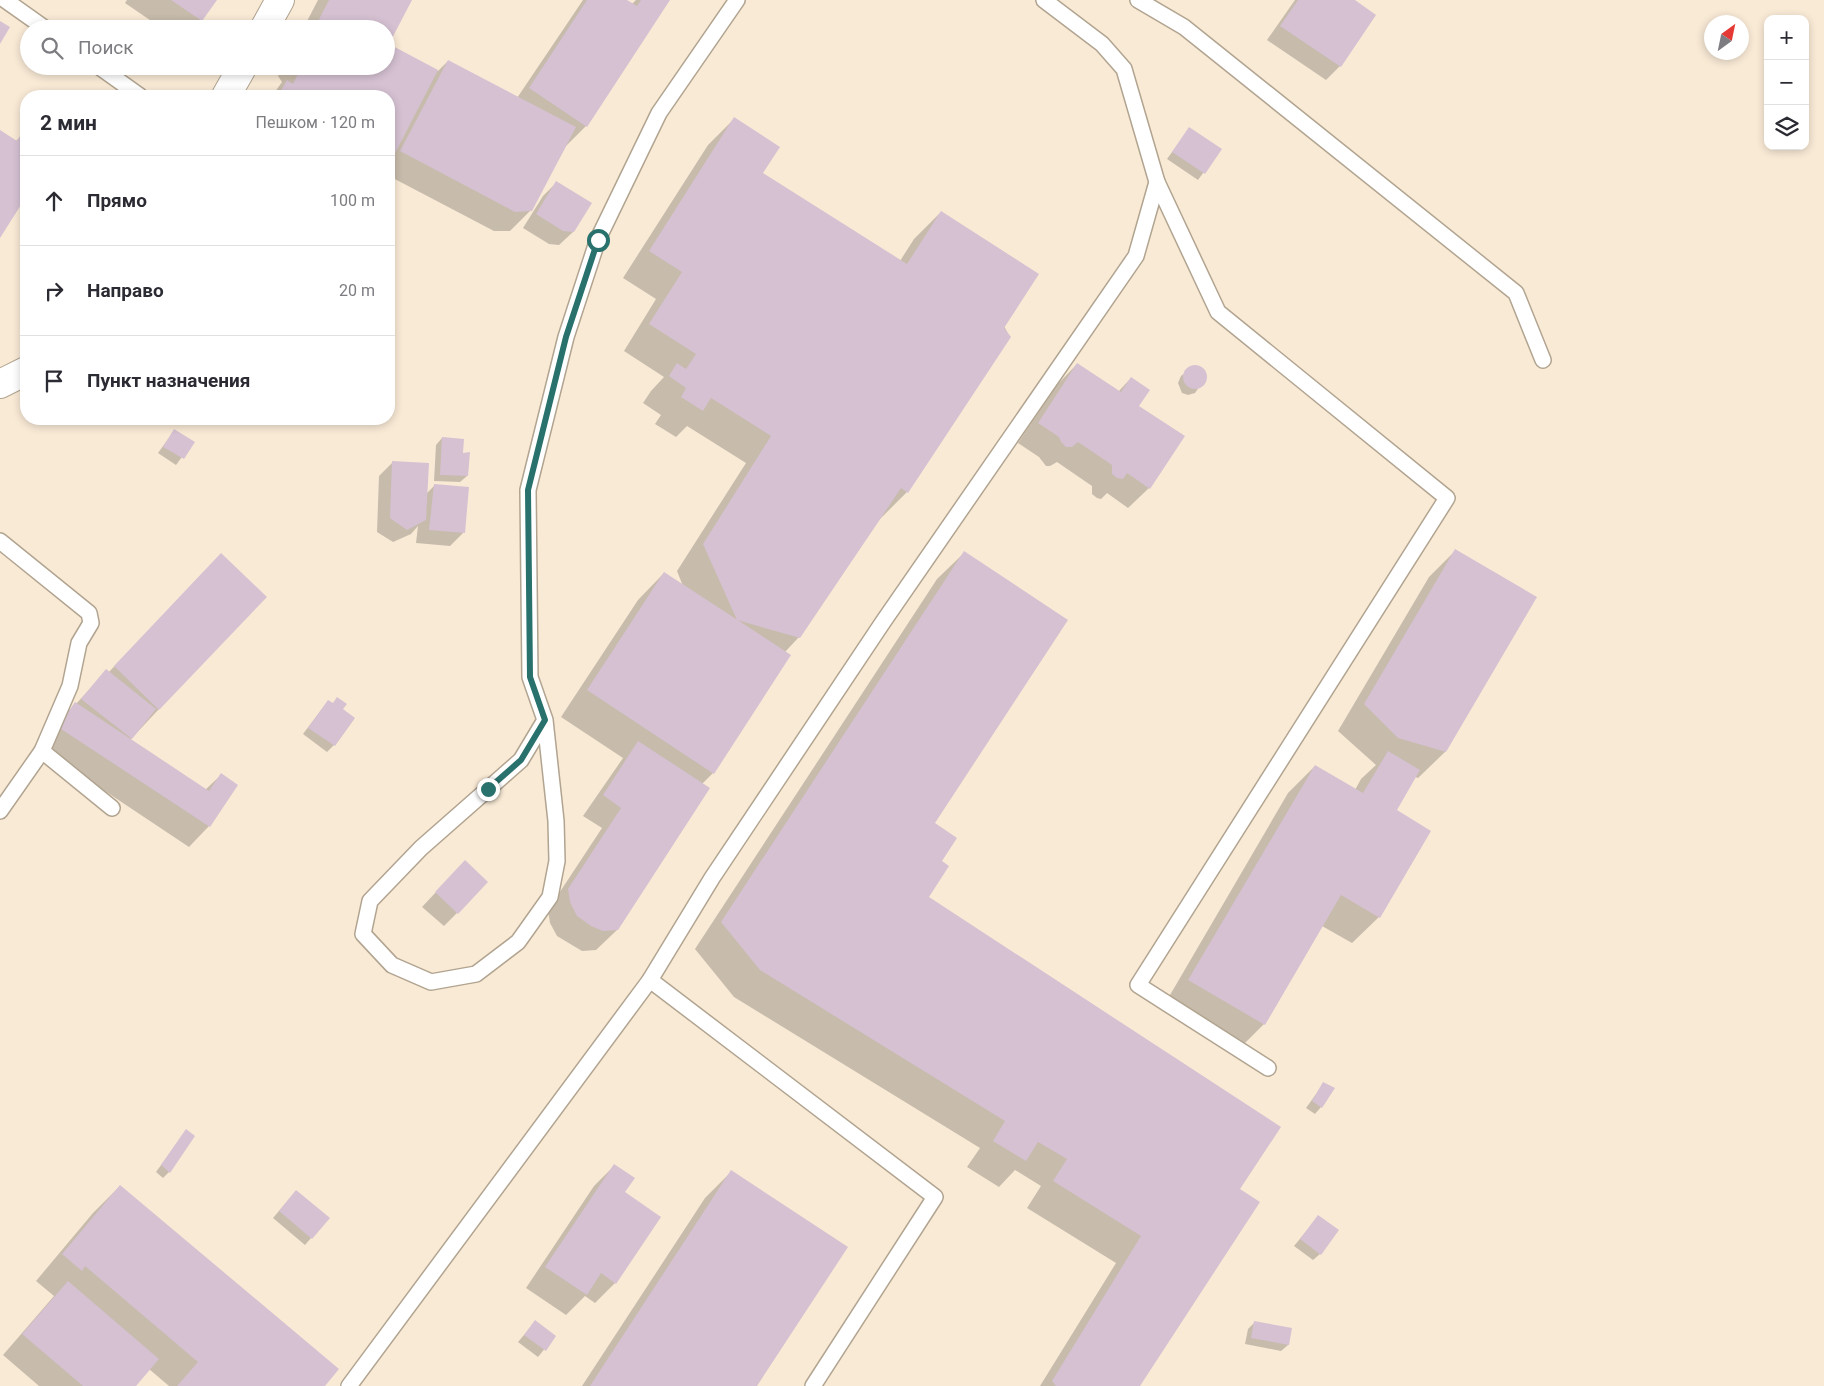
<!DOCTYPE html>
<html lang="ru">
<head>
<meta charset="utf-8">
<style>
	body { margin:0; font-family:Roboto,sans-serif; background:#f2f2f3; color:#2b2b33 }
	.controls { position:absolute; right:15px; top:15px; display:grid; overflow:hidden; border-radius:10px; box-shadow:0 2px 8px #0003 }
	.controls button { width:45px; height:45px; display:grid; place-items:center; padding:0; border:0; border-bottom:1px solid #e1e1e2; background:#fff; color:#2b2b33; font:25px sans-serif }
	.compass { position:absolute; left:1704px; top:15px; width:45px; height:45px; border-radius:50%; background:#fff; box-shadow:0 2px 8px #0003; rotate:33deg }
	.stop { position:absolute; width:15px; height:15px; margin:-11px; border:4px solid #28716c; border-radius:50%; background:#fff }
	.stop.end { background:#28716c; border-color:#fff; box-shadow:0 1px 5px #0008 }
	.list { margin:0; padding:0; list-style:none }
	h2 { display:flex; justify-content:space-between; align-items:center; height:65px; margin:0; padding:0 20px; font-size:21px }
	h2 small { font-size:16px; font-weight:400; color:#7c7c81 }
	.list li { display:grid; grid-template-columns:32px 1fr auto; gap:15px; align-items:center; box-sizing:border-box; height:90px; padding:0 20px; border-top:1px solid #e1e1e2 }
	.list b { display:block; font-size:19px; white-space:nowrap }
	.list em { font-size:16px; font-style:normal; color:#7c7c81 }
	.icon { flex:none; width:28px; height:28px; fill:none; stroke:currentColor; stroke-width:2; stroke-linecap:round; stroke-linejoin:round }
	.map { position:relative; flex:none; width:1824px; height:1386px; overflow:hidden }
	.search { position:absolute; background:#fff; box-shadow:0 2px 8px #0003; left:20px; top:20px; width:375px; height:55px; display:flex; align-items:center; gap:12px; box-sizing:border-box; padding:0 18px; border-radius:28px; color:#7c7c81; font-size:19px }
	.panel { position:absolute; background:#fff; box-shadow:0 2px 8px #0003; left:20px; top:90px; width:375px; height:335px; border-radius:20px }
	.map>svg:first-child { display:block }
	.shadow { fill:#0003 }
	.building { fill:#d5c1d2 }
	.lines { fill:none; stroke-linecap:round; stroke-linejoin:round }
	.service-casing { stroke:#b1a490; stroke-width:18 }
	.minor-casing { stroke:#b1a490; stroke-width:30 }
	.service { stroke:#fff; stroke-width:15 }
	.minor { stroke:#fff; stroke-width:28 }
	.route { stroke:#28716c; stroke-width:6 }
</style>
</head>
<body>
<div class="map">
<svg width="1824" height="1386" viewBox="0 0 1824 1386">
	<rect width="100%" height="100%" fill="#f9ead6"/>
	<g class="shadow">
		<polygon points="127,0 215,0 193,29 163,29 125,3"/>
		<polygon points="318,0 411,0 387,45 438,71 448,61 517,98 583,0 625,0 632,4 636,0 669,0 586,126 566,146 531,210 510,231 494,231 389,176 389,96 272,96 282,82 278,76 283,66 386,66 386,29 303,29"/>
		<polygon points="1295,0 1352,0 1375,15 1340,66 1326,80 1267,40"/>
		<polygon points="734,119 762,174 900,261 914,239 941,212 1010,337 907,492 880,519 799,637 785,652 713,773 702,784 617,930 596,950 582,951 557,936 550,923 548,910 602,828 583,816 623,758 561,717 638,600 664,573 683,586 677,571 746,463 687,426 676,437 655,424 661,415 643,403 651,391 664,377 624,351 656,299 623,278 708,145"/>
		<polygon points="1189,129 1220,150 1198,180 1167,159"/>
		<polygon points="0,131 16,141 23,134 26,137 26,194 0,236"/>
		<polygon points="557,182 573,232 559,245 549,244 523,228 543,196"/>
		<polygon points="26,259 26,268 22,265"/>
		<polygon points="1077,364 1118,392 1131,378 1138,406 1149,488 1128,508 1107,493 1101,499 1097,498 1092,494 1092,486 1057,462 1050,466 1046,466 1039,457 1018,443 1057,385"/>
		<polygon points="1194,366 1202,368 1206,377 1195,393 1188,395 1182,393 1178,383 1181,376"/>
		<polygon points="174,431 193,442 176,465 158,453"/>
		<polygon points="442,438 462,455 467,476 460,482 434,481 436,445"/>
		<polygon points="393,462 426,494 435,485 468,488 463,533 450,546 416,543 418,526 411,534 393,542 377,532 379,476"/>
		<polygon points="1455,551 1445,752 1418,778 1415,777 1395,811 1379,917 1352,943 1322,926 1264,1024 1237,1051 1163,1007 1288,793 1315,766 1355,790 1361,779 1376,765 1338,731 1429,577"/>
		<polygon points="964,553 933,823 940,862 927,897 1239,1190 1138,1386 1040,1386 1116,1263 1027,1208 1041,1186 1015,1170 999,1187 967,1167 980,1148 734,997 695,949 937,579"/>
		<polygon points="201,575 159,709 130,740 205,790 221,775 209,826 189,847 39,747 55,724 76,704 106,671 108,673"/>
		<polygon points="328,701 341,710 334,745 327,752 303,734"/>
		<polygon points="451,876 457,913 444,926 422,907"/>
		<polygon points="1324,1083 1321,1107 1315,1114 1306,1108"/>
		<polygon points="186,1131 169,1172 163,1178 156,1172"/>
		<polygon points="614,1166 623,1193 615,1283 595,1303 585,1296 566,1315 526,1288 594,1186"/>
		<polygon points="731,1172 756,1386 582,1386 705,1198"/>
		<polygon points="120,1186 323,1386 169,1386 149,1369 134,1386 39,1386 3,1355 54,1296 36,1281 93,1213"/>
		<polygon points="290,1198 311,1238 305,1245 273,1218"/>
		<polygon points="1318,1217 1320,1254 1313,1260 1294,1246"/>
		<polygon points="535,1322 555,1336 538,1357 518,1342"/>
		<polygon points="1255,1322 1291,1329 1288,1345 1281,1351 1245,1344 1248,1329"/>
	</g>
	<g class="building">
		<polygon points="171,0 217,0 202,21"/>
		<polygon points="329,0 412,0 389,44 438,70 389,165 389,96 278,96 287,80 293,84 302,66 386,66 386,29 314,29"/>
		<polygon points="587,0 627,0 637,6 641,0 670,0 587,127 529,88"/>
		<polygon points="1298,0 1355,0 1376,15 1341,67 1280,26"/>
		<polygon points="0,21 10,27 0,44"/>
		<polygon points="448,60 576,127 532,211 515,212 400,151"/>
		<polygon points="734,117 780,147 763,173 907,264 941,211 1039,274 1004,328 1011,337 908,493 901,488 800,638 737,620 703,544 771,436 711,398 703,411 681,397 686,388 669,376 677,363 686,369 696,354 649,324 682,272 649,251"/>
		<polygon points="1189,127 1222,149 1205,174 1172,152"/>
		<polygon points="0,130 17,141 22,133 26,135 26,197 0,238"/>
		<polygon points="556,181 592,203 574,232 563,231 536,214"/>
		<polygon points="1077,363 1121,392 1131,377 1150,390 1139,406 1185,436 1150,489 1127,473 1123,479 1117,478 1112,474 1112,465 1078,442 1072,447 1066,447 1061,442 1059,437 1038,423"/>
		<circle cx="1195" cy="377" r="12"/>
		<polygon points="174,429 195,442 184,459 163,447"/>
		<polygon points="442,437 464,439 463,453 470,452 468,476 440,475"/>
		<polygon points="392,461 429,463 426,520 407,530 390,518"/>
		<polygon points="434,484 469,487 465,533 429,530"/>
		<polygon points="1455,549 1537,597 1446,752 1398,738 1364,704"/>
		<polygon points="964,551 1068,620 935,823 957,838 942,861 949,866 929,897 1281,1127 1240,1189 1260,1202 1140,1386 1056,1386 1052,1381 1141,1236 1053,1181 1067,1159 1038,1142 1026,1161 993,1141 1005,1121 760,970 721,922"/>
		<polygon points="221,553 267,597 159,710 114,666"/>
		<polygon points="664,572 791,655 714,774 587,690"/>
		<polygon points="106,669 156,709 132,739 81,699"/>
		<polygon points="337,697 347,704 343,709 355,718 335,746 308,728 328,700 333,703"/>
		<polygon points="75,702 209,791 221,773 238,785 210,827 58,727"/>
		<polygon points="638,741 710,788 618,930 603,931 591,926 577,916 570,902 568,889 621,808 603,795"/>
		<polygon points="1388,751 1420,770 1397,810 1431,831 1380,918 1341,895 1265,1025 1188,980 1315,765 1363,793"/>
		<polygon points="465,860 488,882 458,914 435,892"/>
		<polygon points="1323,1082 1335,1088 1322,1108 1312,1101"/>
		<polygon points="186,1129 195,1136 170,1173 161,1165"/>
		<polygon points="614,1164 635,1178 625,1192 661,1217 616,1284 601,1273 587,1295 545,1267"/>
		<polygon points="731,1170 848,1247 757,1386 590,1386"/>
		<polygon points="120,1185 339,1369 325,1386 177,1386 198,1362 85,1266 82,1271 62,1254"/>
		<polygon points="296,1190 330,1218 312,1239 279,1211"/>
		<polygon points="1318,1215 1339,1230 1321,1255 1300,1239"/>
		<polygon points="68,1281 159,1359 136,1386 83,1386 22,1334"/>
		<polygon points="535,1320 556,1336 546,1351 524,1335"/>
		<polygon points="1254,1321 1292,1328 1289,1345 1251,1338"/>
	</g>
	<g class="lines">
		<defs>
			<g id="service">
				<polyline points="5,0 46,29"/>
				<polyline points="1138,0 1184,27 1516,293 1543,360"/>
				<polyline points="98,66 140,96"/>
				<polyline points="1157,182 1218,312 1447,498 1138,985 1268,1068"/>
				<polyline points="0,541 89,613 91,623 79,643 70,686 42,751 0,811"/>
				<polyline points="545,720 521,760 421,848 370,901 363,934 392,965 431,982 476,974 518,942 550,897 557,861 556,821 545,720 530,677 528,490 566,337 598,239 659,113 737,0"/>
				<polyline points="42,751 112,808"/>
				<polyline points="650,980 935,1197 813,1386"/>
				<polyline points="349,1386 650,980 712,878 883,622 1136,256 1157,182 1124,69 1102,44 1044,0"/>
			</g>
			<g id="minor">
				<polyline points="264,29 280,0"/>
				<polyline points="226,96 243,66"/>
				<polyline points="0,384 26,371"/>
			</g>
		</defs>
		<use href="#service" class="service-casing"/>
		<use href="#minor" class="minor-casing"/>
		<use href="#service" class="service"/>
		<use href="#minor" class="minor"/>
	</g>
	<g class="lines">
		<polyline class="route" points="488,789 521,760 545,720 530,677 528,490 566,337 598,240"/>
	</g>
</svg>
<div class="controls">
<button>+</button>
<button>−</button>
<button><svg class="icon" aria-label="layers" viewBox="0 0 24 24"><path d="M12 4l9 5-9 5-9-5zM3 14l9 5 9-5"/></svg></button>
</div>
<svg class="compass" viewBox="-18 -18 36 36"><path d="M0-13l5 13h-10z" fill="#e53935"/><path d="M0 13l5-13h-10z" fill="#7c7c81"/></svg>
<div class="stop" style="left:598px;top:240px"></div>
<div class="stop end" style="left:488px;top:789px"></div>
<div class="search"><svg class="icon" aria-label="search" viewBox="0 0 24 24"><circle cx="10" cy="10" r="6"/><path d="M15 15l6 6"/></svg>Поиск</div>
<section class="panel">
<h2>2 мин<small>Пешком · 120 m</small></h2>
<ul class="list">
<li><svg class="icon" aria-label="ahead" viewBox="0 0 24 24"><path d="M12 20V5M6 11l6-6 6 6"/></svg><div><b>Прямо</b></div><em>100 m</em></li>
<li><svg class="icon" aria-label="right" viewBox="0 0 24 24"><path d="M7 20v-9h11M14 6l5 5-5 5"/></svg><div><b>Направо</b></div><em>20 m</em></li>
<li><svg class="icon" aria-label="arrive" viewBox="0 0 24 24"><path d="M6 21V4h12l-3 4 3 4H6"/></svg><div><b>Пункт назначения</b></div></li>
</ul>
</section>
</div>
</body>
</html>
